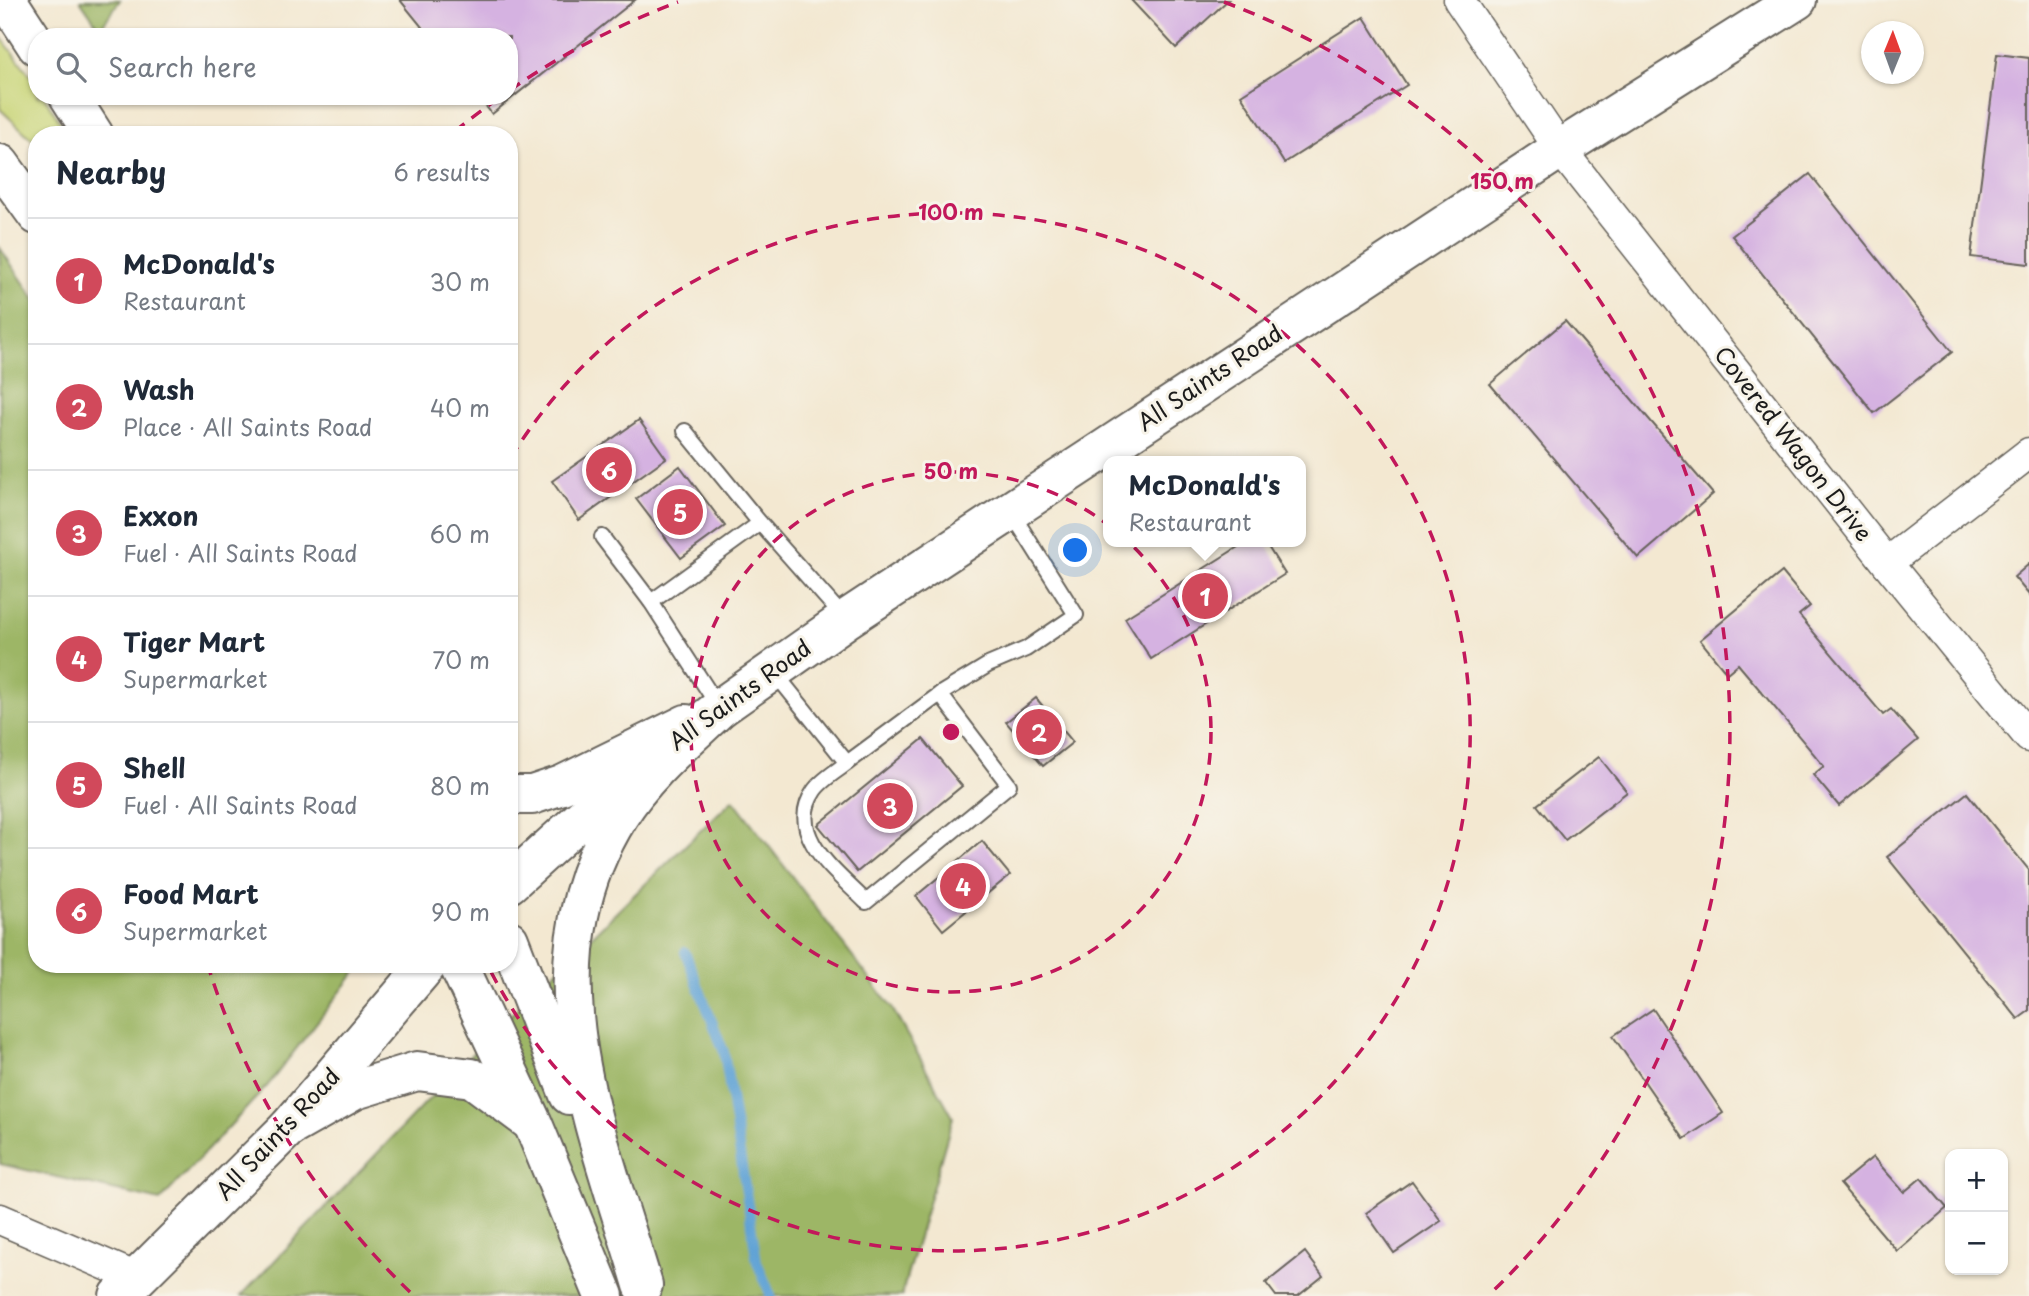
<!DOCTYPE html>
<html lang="en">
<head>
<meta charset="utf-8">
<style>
	body { margin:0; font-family:"Playpen Sans",sans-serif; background:#f6f6f7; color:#1f2937 }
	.controls { position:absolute; right:21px; bottom:21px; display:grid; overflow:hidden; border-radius:14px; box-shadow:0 2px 5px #0004 }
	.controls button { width:63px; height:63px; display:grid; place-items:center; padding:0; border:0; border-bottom:2px solid #e0e1e3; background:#fff; color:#1f2937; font:35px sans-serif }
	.compass { position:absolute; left:1861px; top:21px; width:63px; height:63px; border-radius:50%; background:#fff; box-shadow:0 2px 5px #0004; rotate:1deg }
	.you { position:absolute; left:1076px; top:551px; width:24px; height:24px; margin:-18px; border:5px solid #fff; border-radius:50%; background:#1a73e8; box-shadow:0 0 0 10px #1a73e833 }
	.badge { display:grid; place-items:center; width:46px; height:46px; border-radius:50%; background:#d1495b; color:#fff; font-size:23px; font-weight:700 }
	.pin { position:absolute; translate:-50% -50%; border:4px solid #fff; box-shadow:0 2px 7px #0006 }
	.popup { position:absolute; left:1103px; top:456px; width:203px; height:91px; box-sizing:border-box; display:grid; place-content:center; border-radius:14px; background:#fff; filter:drop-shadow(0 2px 5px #0005); font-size:23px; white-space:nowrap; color:#747a83 }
	.popup b { font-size:26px; color:#1f2937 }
	.popup::after { content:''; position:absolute; left:50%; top:100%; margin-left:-14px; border:14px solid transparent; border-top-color:#fff }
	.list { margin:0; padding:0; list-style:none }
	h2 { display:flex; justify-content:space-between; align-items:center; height:91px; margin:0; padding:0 28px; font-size:30px }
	h2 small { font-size:23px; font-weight:400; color:#747a83 }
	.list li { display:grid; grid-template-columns:46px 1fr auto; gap:21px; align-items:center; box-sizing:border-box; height:126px; padding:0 28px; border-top:2px solid #e0e1e3 }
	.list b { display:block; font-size:26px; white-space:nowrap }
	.list p { margin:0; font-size:23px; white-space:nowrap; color:#747a83 }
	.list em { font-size:23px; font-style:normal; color:#747a83 }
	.icon { flex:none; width:38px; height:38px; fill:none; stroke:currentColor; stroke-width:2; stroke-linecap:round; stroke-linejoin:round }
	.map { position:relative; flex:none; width:2029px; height:1296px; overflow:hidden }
	.search { position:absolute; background:#fff; box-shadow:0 2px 5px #0004; left:28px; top:28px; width:490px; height:77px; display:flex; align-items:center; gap:18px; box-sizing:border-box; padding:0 24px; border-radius:28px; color:#747a83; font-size:26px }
	.panel { position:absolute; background:#fff; box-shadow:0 2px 5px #0004; left:28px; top:126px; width:490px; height:847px; border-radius:28px }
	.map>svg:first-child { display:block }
	.green { fill:#c7d475; stroke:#727848; stroke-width:2 }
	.forest { fill:#9db666; stroke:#5c6941; stroke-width:2 }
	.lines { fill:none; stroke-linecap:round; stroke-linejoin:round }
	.stream { stroke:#61a3d5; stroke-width:10 }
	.building { fill:#d5b2e1 }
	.lane-casing { stroke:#67635b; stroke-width:18 }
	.street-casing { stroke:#67635b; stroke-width:33 }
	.secondary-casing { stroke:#67635b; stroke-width:42 }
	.primary-casing { stroke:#67635b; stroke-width:42 }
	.lane { stroke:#fff; stroke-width:14 }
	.street { stroke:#fff; stroke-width:30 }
	.secondary { stroke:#fff; stroke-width:38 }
	.primary { stroke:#fff; stroke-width:38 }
	.ring { fill:none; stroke:#c2185b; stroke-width:3.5; stroke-dasharray:12 9 }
	.labels { text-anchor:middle; stroke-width:6; stroke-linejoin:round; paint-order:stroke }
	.street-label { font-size:23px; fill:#1c1c1c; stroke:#f7f3e8 }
	.centre { fill:#c2185b; stroke:#f7f3e8; stroke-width:3.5 }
	.ring-label { font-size:21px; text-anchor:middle; font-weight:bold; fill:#c2185b; stroke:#f7f3e8; stroke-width:6; stroke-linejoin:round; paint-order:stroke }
</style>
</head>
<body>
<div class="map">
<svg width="2029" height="1296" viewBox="0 0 2029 1296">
	<rect width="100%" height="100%" fill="#f7f3e8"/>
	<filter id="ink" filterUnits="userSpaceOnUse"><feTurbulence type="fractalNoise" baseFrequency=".0143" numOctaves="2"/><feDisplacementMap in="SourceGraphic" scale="14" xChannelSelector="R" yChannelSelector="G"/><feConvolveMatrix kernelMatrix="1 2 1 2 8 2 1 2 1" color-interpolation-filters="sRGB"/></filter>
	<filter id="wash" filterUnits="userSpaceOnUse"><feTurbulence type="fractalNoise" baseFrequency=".00686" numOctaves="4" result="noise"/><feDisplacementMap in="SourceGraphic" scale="28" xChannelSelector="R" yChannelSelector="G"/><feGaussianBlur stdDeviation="1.57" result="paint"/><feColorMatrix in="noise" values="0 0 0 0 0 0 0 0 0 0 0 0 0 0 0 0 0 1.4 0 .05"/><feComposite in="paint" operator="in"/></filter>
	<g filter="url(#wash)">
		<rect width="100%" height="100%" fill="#f3e8d1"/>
		<polygon class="green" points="0,36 37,84 37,96 44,96 68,135 37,135 37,144 0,109"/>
		<g class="forest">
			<polygon points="80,0 120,0 100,29"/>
			<polygon points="0,248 37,302 37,964 362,964 268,1085 160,1201 0,1164"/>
			<polygon points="733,799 892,1008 953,1117 903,1290 903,1296 241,1296 492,1033"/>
		</g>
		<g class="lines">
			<polyline class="stream" points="685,952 724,1052 757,1262 771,1296"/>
		</g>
		<g id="blocks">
			<g class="building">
				<polygon points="400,0 635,0 492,114 478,96 509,96 509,37 430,37"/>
				<polygon points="1131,0 1228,0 1176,48"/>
				<polygon points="1364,17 1407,85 1284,163 1241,95"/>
				<polygon points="1997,54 2029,58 2029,264 1971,257"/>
				<polygon points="1810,174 1952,352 1874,413 1732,236"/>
				<polygon points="1565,321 1713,494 1638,558 1490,384"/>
				<polygon points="639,420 666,458 579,520 552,481"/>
				<polygon points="680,466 725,526 681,558 636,499"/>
				<polygon points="1246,542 1265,542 1285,574 1151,659 1125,618"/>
				<polygon points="2029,564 2029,595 2014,577"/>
				<polygon points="1782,572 1810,606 1799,615 1883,715 1891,709 1918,740 1839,806 1813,775 1824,766 1738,664 1727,673 1700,640"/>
				<polygon points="1036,698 1073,742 1043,766 1006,722"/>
				<polygon points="923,739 962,786 857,872 818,825"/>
				<polygon points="1599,757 1627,792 1565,840 1537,805"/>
				<polygon points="1967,793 2029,870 2029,1011 2018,1019 1887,857"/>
				<polygon points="982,841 1010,875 943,930 916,896"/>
				<polygon points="1653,1009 1723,1113 1684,1139 1613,1036"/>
				<polygon points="1873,1157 1904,1192 1921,1178 1947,1208 1897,1251 1840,1184"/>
				<polygon points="1412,1181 1441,1221 1394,1253 1366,1213"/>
				<polygon points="1305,1252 1323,1276 1298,1296 1276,1296 1266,1283"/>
			</g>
		</g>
	</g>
	<g filter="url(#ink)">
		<use href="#blocks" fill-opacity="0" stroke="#67635b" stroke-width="2"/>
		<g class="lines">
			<defs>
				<g id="lane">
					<polyline points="760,523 845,619"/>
					<polyline points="602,537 651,602 718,706"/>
					<polyline points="651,602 760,523 685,431"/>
					<polyline points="774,672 847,763 940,694 988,665 1026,649 1076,615 1011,512"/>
					<path d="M 847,763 C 837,771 821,780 814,791 C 784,835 839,874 866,902 L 1009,785 L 940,694"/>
				</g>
				<g id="street">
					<polyline points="1459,0 1560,149 1887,563 2029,737"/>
					<polyline points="1887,563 2029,453"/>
					<polyline points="0,1219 137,1278"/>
				</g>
				<g id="secondary">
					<polyline points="509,884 602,800 652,760 720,708 845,620 1560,149 1797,0"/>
					<polyline points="119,1296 288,1128 428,964"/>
				</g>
				<g id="primary">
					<polyline points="7,0 37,46"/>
					<polyline points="69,96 94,135"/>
					<polyline points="0,164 37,215"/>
					<polyline points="509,795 532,795 562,785 686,724"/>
					<polyline points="509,940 569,1095"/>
					<polyline points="458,964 533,1124 604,1296"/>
					<polyline points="288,1128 355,1090 417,1071 472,1078 531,1122"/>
					<path d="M 643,1285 C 597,1130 524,968 619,816 C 645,774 684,742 720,708"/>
				</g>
			</defs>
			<use href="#lane" class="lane-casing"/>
			<use href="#street" class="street-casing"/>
			<use href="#secondary" class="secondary-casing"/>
			<use href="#primary" class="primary-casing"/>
			<use href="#lane" class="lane"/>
			<use href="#street" class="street"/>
			<use href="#secondary" class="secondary"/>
			<use href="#primary" class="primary"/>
		</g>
	</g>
	<g class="ring">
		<circle cx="951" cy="732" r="260"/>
		<path d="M511 457A519 519 0 1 1 489 968"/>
		<path d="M410 1292A779 779 0 0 1 208 966M455 131A779 779 0 0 1 499 98M510 90A779 779 0 0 1 678 2M1224 2A779 779 0 0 1 1492 1292"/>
	</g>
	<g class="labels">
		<g class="street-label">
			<text transform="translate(1210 378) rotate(-34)" y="8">All Saints Road</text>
			<text transform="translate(1793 444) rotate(52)" y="8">Covered Wagon Drive</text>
			<text transform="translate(740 695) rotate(-36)" y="8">All Saints Road</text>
			<text transform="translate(278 1134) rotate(-47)" y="8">All Saints Road</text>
		</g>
	</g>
	<circle cx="951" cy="732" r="10" class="centre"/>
	<g class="ring-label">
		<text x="1502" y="189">150 m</text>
		<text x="951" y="220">100 m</text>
		<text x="951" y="479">50 m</text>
	</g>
</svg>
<div class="controls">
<button>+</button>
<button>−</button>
</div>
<svg class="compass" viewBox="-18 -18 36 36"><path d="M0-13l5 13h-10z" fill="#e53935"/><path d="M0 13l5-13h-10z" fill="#747a83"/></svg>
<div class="you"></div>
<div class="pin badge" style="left:1205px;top:596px">1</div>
<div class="popup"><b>McDonald's</b>Restaurant</div>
<div class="pin badge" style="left:1039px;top:732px">2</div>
<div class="pin badge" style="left:890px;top:806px">3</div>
<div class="pin badge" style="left:963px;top:886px">4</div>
<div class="pin badge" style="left:680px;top:512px">5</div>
<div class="pin badge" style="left:609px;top:470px">6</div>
<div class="search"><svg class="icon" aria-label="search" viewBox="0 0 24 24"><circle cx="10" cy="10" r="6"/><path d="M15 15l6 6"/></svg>Search here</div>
<section class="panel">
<h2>Nearby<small>6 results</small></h2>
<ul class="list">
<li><span class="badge">1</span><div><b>McDonald's</b><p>Restaurant</p></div><em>30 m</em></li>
<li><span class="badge">2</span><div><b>Wash</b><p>Place · All Saints Road</p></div><em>40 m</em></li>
<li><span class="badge">3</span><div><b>Exxon</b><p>Fuel · All Saints Road</p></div><em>60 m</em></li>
<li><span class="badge">4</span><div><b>Tiger Mart</b><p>Supermarket</p></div><em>70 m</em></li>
<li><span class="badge">5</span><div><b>Shell</b><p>Fuel · All Saints Road</p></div><em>80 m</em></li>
<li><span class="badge">6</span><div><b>Food Mart</b><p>Supermarket</p></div><em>90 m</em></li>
</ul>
</section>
</div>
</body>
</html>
